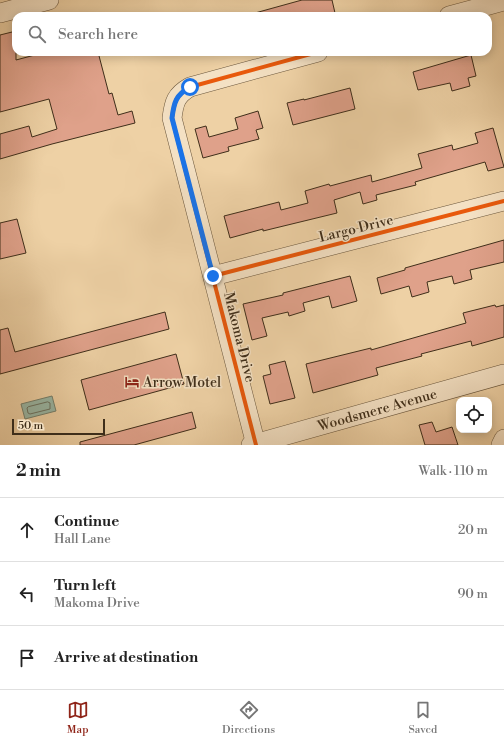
<!DOCTYPE html>
<html lang="en">
<head>
<meta charset="utf-8">
<style>
	body { margin:0; font-family:"Libre Bodoni",serif; background:#f6f6f6; color:#222 }
	.controls { position:absolute; right:12px; bottom:12px; display:grid; overflow:hidden; border-radius:8px; box-shadow:0 2px 10px #0003 }
	.controls button { width:36px; height:36px; display:grid; place-items:center; padding:0; border:0; border-bottom:1px solid #e0e0e0; background:#fff; color:#222; font:20px sans-serif }
	.scale { position:absolute; left:12px; bottom:10px; width:93px; box-sizing:border-box; padding-left:4px; border:2px solid #3f2e1a; border-top:0; font-size:11px; line-height:14px; white-space:nowrap; color:#3f2e1a; -webkit-text-stroke:3px #f4e1c4; paint-order:stroke }
	.stop { position:absolute; width:12px; height:12px; margin:-9px; border:3px solid #1a73e8; border-radius:50%; background:#fff }
	.stop.end { background:#1a73e8; border-color:#fff; box-shadow:0 1px 4px #0008 }
	.list { margin:0; padding:0; list-style:none }
	h2 { display:flex; justify-content:space-between; align-items:center; height:52px; margin:0; padding:0 16px; font-size:17px }
	h2 small { font-size:13px; font-weight:400; color:#767676 }
	.list li { display:grid; grid-template-columns:26px 1fr auto; gap:12px; align-items:center; box-sizing:border-box; height:64px; padding:0 16px; border-top:1px solid #e0e0e0 }
	.list b { display:block; font-size:15px; white-space:nowrap }
	.list p { margin:0; font-size:13px; white-space:nowrap; color:#767676 }
	.list em { font-size:13px; font-style:normal; color:#767676 }
	.icon { flex:none; width:22px; height:22px; fill:none; stroke:currentColor; stroke-width:2; stroke-linecap:round; stroke-linejoin:round }
	.map { position:relative; flex:none; width:504px; height:445px; overflow:hidden }
	.search { position:absolute; background:#fff; box-shadow:0 2px 10px #0003; left:12px; right:12px; top:12px; height:44px; display:flex; align-items:center; gap:10px; box-sizing:border-box; padding:0 14px; border-radius:12px; color:#767676; font-size:15px }
	.sheet { height:244px; background:#fff }
	nav { display:flex; justify-content:space-around; align-items:center; box-sizing:border-box; height:56px; border-top:1px solid #e0e0e0; background:#fff; font-size:11px; color:#767676 }
	nav a { display:grid; justify-items:center; gap:2px }
	nav .on { color:#8f2418 }
	.map>svg:first-child { display:block }
	.water { fill:#99b7a5; stroke:#75806d }
	.lines { fill:none; stroke-linecap:round; stroke-linejoin:round }
	.shore { stroke:#6c7260; stroke-width:1 }
	.building { fill:#dfa18a; stroke:#3f2e1a }
	.minor-casing { stroke:#6b573d; stroke-width:20 }
	.minor { stroke:#f4e1c4; stroke-width:19 }
	.cycleway-casing { stroke:#f4e1c4; stroke-width:6 }
	.cycleway { stroke:#e8590c; stroke-width:4 }
	.route { stroke:#1a73e8; stroke-width:5 }
	.labels { text-anchor:middle; stroke-width:3; stroke-linejoin:round; paint-order:stroke }
	.street-label { font-size:14px; fill:#3f2e1a; stroke:#f4e1c4 }
	.poi-label { font-size:14px; fill:#3f2e1a; stroke:#f4e1c4; text-anchor:start }
</style>
</head>
<body>
<div class="map">
<svg width="504" height="445" viewBox="0 0 504 445">
	<rect width="100%" height="100%" fill="#eed1a5"/>
	<filter id="stains"><feTurbulence type="fractalNoise" baseFrequency=".005" numOctaves="4"/><feColorMatrix values="0 0 0 0 .2 0 0 0 0 .09 0 0 0 0 .02 0 0 0 .5 -.17"/></filter>
	<radialGradient id="worn" r=".72"><stop offset=".6" stop-color="#630" stop-opacity="0"/><stop offset="1" stop-color="#630" stop-opacity=".3"/></radialGradient>
	<polygon class="water" points="52,396 56,411 25,419 21,404"/>
	<g class="lines">
		<polygon class="shore" points="48,402 50,403 50,409 30,414 28,413 27,408 28,407"/>
	</g>
	<g class="building">
		<polygon points="302,0 332,0 335,13 323,16 255,16 255,13"/>
		<polygon points="16,31 16,60 46,52 98,52 109,94 112,93 118,115 132,111 135,123 52,144 0,159 0,134 29,126 32,137 57,129 49,99 0,112 0,35"/>
		<polygon points="471,55 476,76 468,78 470,86 452,91 450,83 418,90 413,72"/>
		<polygon points="350,88 355,109 293,125 287,103 304,99 304,100"/>
		<polygon points="258,111 263,128 256,130 259,139 228,147 229,151 203,158 195,129 206,126 209,137 238,129 235,118"/>
		<polygon points="493,128 504,167 488,171 485,162 415,182 416,185 376,195 377,200 363,204 360,192 334,200 337,213 263,231 263,229 230,238 224,216 279,202 281,210 308,203 305,191 329,184 330,186 371,175 372,182 422,168 418,154 452,145 453,150 478,143 475,133"/>
		<polygon points="17,219 26,253 0,259 0,223"/>
		<polygon points="504,240 504,262 470,270 472,279 454,284 452,276 427,282 429,292 412,297 409,286 381,294 377,278 405,270 405,268"/>
		<polygon points="350,276 357,301 332,308 329,296 303,303 305,311 289,316 288,312 262,318 267,336 252,340 243,304 283,295 283,293"/>
		<polygon points="495,305 496,307 504,305 504,337 472,346 471,341 421,354 422,356 376,368 378,375 313,393 306,364 371,348 371,350 466,323 463,313"/>
		<polygon points="165,312 169,329 0,374 0,330 8,328 15,352"/>
		<polygon points="176,354 184,384 89,410 81,380"/>
		<polygon points="285,361 295,398 270,404 263,376 271,374 269,365"/>
		<polygon points="192,412 196,428 134,445 80,445 80,442"/>
		<polygon points="432,422 436,432 452,427 458,445 425,445 419,425"/>
	</g>
	<g class="lines">
		<defs>
			<g id="minor">
				<polyline points="0,13 49,0"/>
				<polyline points="449,16 504,1"/>
				<polyline points="213,276 504,201"/>
				<path id="s1" d="M 251,445 L 504,374"/>
				<path d="M 256,445 L 172,118 C 174,102 176,95 190,87 L 318,52"/>
				<polyline points="501,445 504,439"/>
			</g>
		</defs>
		<use href="#minor" class="minor-casing"/>
		<use href="#minor" class="minor"/>
		<defs>
			<g id="cycleway">
				<polyline points="213,276 504,201"/>
				<path d="M 256,445 L 172,118 C 174,102 176,95 190,87 L 318,52"/>
			</g>
		</defs>
		<use href="#cycleway" class="cycleway-casing"/>
		<use href="#cycleway" class="cycleway"/>
	</g>
	<g class="lines">
		<path class="route" d="M 190,87 C 176,95 174,102 172,118 L 213,276"/>
	</g>
	<defs>
		<symbol id="hotel-bare" viewBox="-9 -9 18 18"><path d="M-6-4.5h1.5V1H6V5H4.5V3h-9V5H-6ZM-4 0a1.8 1.8 0 1 1 3.6 0ZM.5 0V-2.5h3Q6-2.5 6 0Z" fill="#8f2418" stroke="#f4e1c4" stroke-width="2.5" paint-order="stroke"/></symbol>
	</defs>
	<g fill-rule="evenodd">
		<use href="#hotel-bare" x="122" y="372" width="20" height="20"/>
	</g>
	<g class="labels">
		<g class="street-label">
			<text transform="translate(356 228) rotate(-14)" y="5">Largo Drive</text>
			<text transform="translate(240 337) rotate(76)" y="5">Makoma Drive</text>
			<text dy="5" stroke="none"><textPath href="#s1" startOffset="131">Woodsmere Avenue</textPath></text>
		</g>
		<g class="poi-label">
			<text x="143" y="387">Arrow Motel</text>
		</g>
	</g>
	<rect width="100%" height="100%" filter="url(#stains)"/>
	<rect width="100%" height="100%" fill="url(#worn)"/>
</svg>
<div class="controls">
<button><svg class="icon" aria-label="locate" viewBox="0 0 24 24"><circle cx="12" cy="12" r="6"/><path d="M12 2v4M12 18v4M2 12h4M18 12h4"/></svg></button>
</div>
<div class="scale">50 m</div>
<div class="stop" style="left:190px;top:87px"></div>
<div class="stop end" style="left:213px;top:276px"></div>
<div class="search"><svg class="icon" aria-label="search" viewBox="0 0 24 24"><circle cx="10" cy="10" r="6"/><path d="M15 15l6 6"/></svg>Search here</div>
</div>
<section class="sheet">
<h2>2 min<small>Walk · 110 m</small></h2>
<ul class="list">
<li><svg class="icon" aria-label="ahead" viewBox="0 0 24 24"><path d="M12 20V5M6 11l6-6 6 6"/></svg><div><b>Continue</b><p>Hall Lane</p></div><em>20 m</em></li>
<li><svg class="icon" aria-label="left" viewBox="0 0 24 24"><path d="M17 20v-9H6M10 6l-5 5 5 5"/></svg><div><b>Turn left</b><p>Makoma Drive</p></div><em>90 m</em></li>
<li><svg class="icon" aria-label="arrive" viewBox="0 0 24 24"><path d="M6 21V4h12l-3 4 3 4H6"/></svg><div><b>Arrive at destination</b></div></li>
</ul>
</section>
<nav>
<a class="on"><svg class="icon" aria-label="map" viewBox="0 0 24 24"><path d="M3 6l6-2 6 2 6-2v14l-6 2-6-2-6 2zM9 4v14M15 6v14"/></svg>Map</a>
<a><svg class="icon" aria-label="directions" viewBox="0 0 24 24"><path d="M12 3l9 9-9 9-9-9zM9 14v-3h6M13 9l2 2-2 2"/></svg>Directions</a>
<a><svg class="icon" aria-label="saved" viewBox="0 0 24 24"><path d="M7 4h10v16l-5-4-5 4z"/></svg>Saved</a>
</nav>
</body>
</html>
